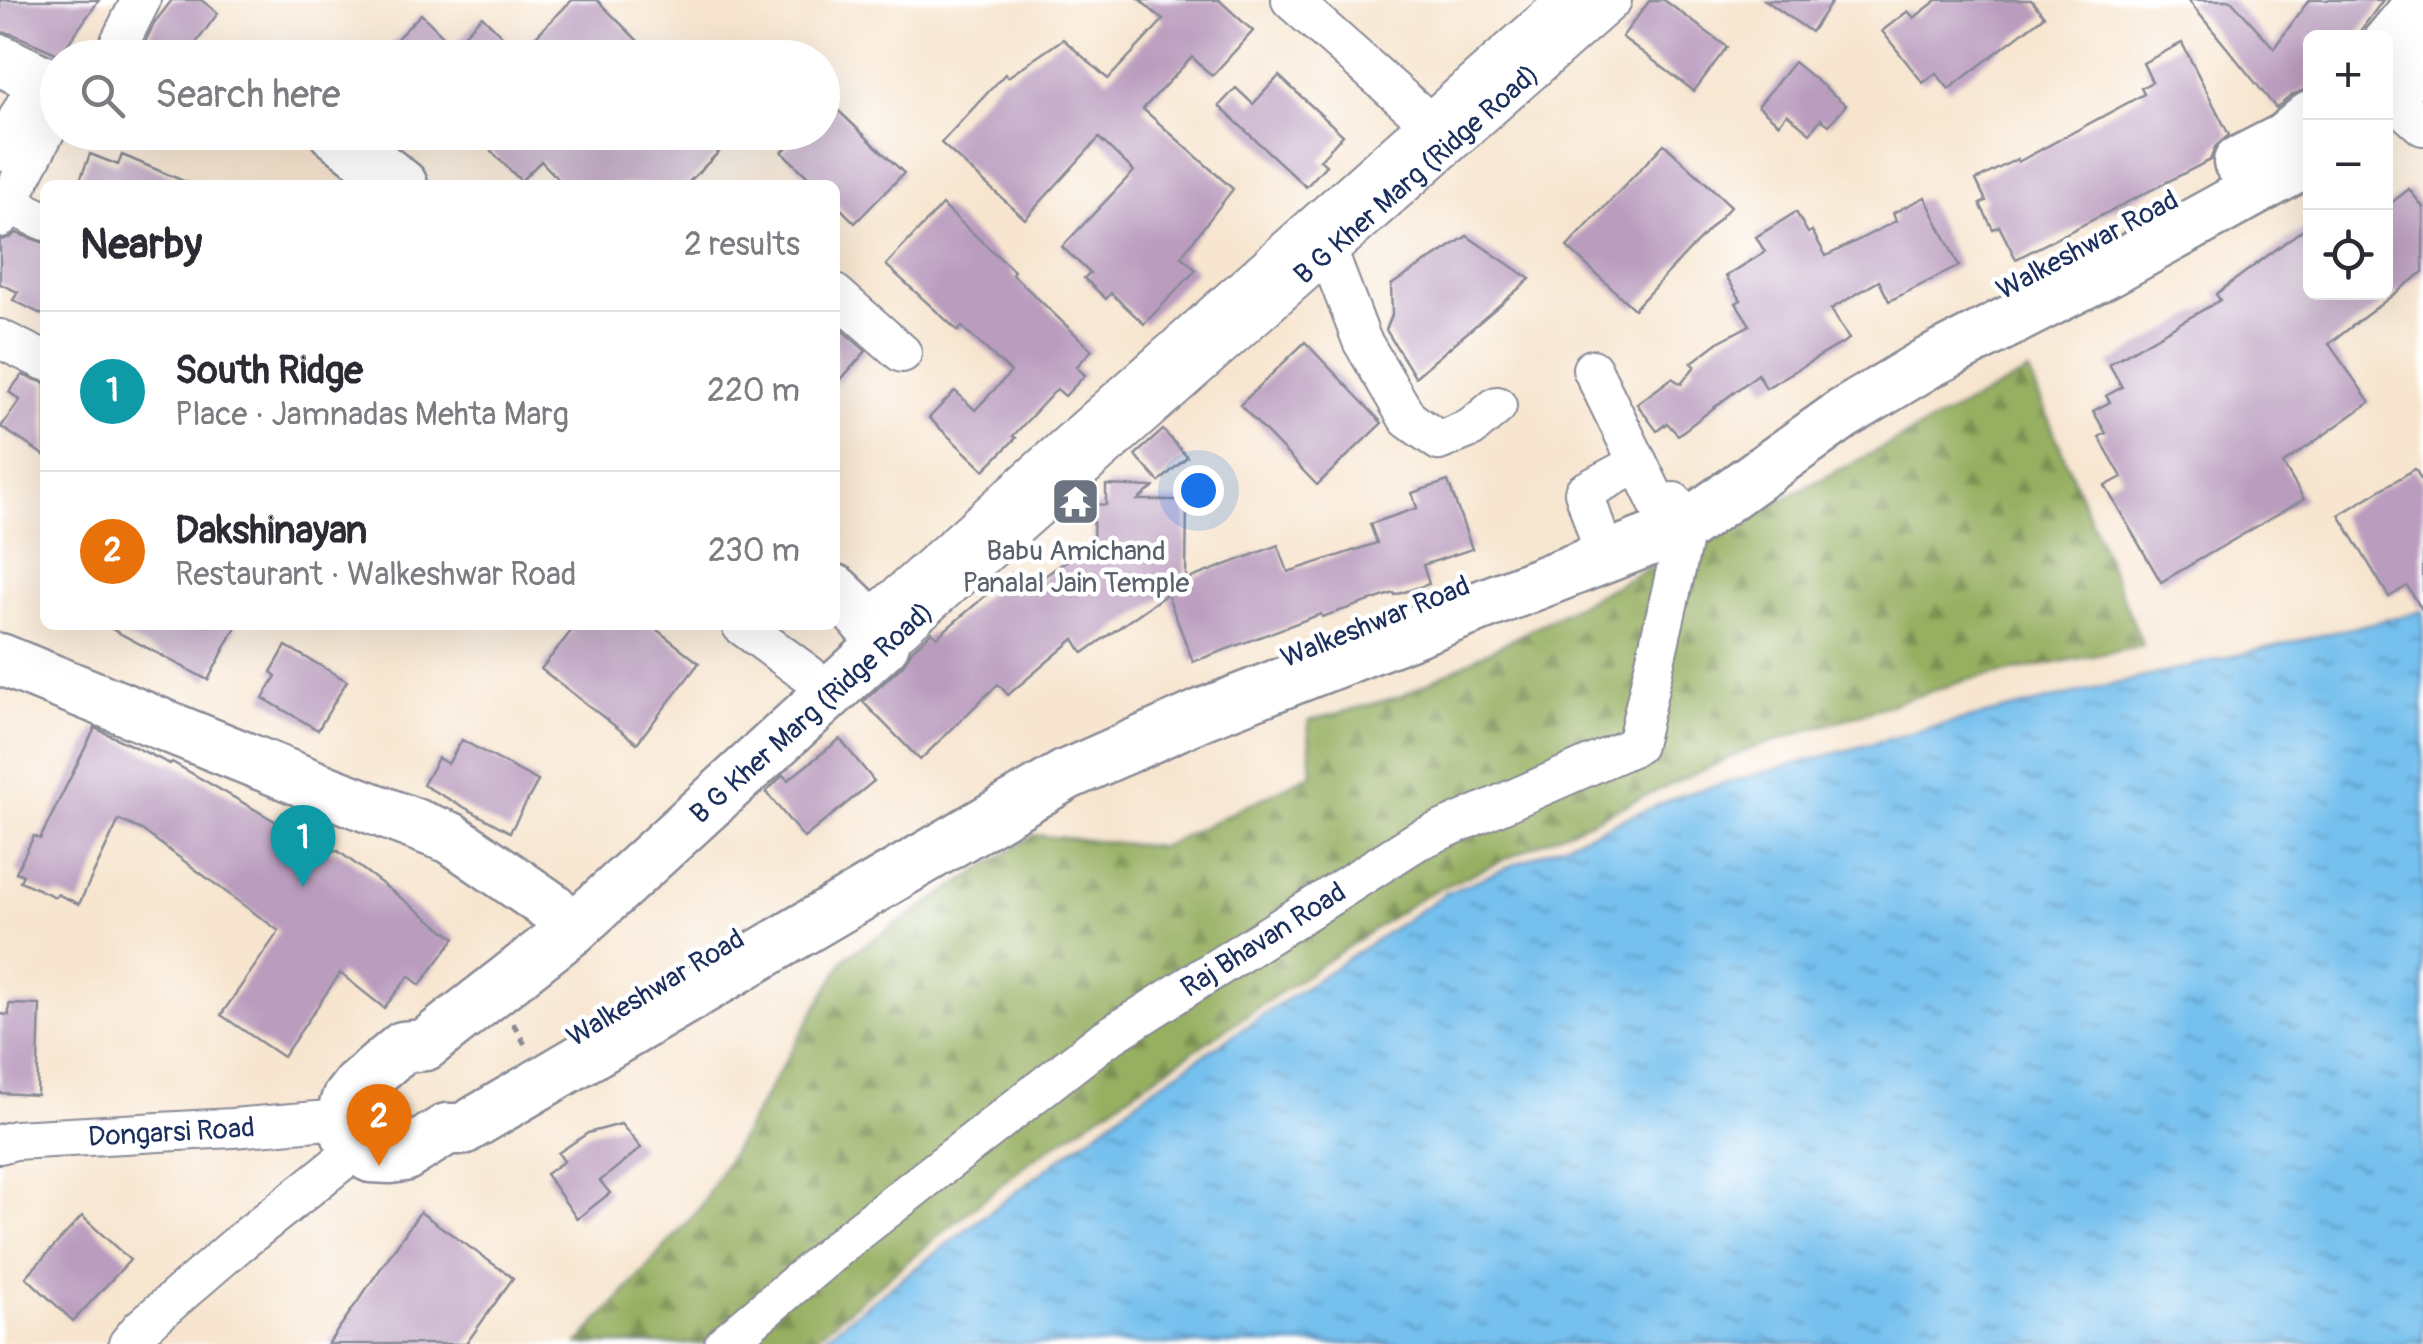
<!DOCTYPE html>
<html lang="en">
<head>
<meta charset="utf-8">
<style>
	body { margin:0; font-family:Pangolin,sans-serif; background:#f2f2f3; color:#2b2b33 }
	.controls { position:absolute; right:30px; top:30px; display:grid; overflow:hidden; border-radius:15px; box-shadow:0 10px 40px #0002 }
	.controls button { width:90px; height:90px; display:grid; place-items:center; padding:0; border:0; border-bottom:2px solid #e1e1e2; background:#fff; color:#2b2b33; font:50px sans-serif }
	.you { position:absolute; left:1198px; top:490px; width:35px; height:35px; margin:-25px; border:8px solid #fff; border-radius:50%; background:#1a73e8; box-shadow:0 0 0 15px #1a73e833 }
	.badge { display:grid; place-items:center; width:65px; height:65px; border-radius:50%; background:#b5179e; color:#fff; font-size:32px; font-weight:700 }
	.pin { position:absolute; translate:-50% -82px; filter:drop-shadow(0 2px 5px #0008) }
	.pin::after { content:''; position:absolute; top:52px; width:35px; height:30px; background:inherit; clip-path:polygon(0 0,100% 0,50% 100%) }
	.list { margin:0; padding:0; list-style:none }
	h2 { display:flex; justify-content:space-between; align-items:center; height:130px; margin:0; padding:0 40px; font-size:42px }
	h2 small { font-size:32px; font-weight:400; color:#7c7c81 }
	.list li { display:grid; grid-template-columns:65px 1fr auto; gap:30px; align-items:center; box-sizing:border-box; height:160px; padding:0 40px; border-top:2px solid #e1e1e2 }
	.list b { display:block; font-size:38px; white-space:nowrap }
	.list p { margin:0; font-size:32px; white-space:nowrap; color:#7c7c81 }
	.list em { font-size:32px; font-style:normal; color:#7c7c81 }
	.icon { flex:none; width:55px; height:55px; fill:none; stroke:currentColor; stroke-width:2; stroke-linecap:round; stroke-linejoin:round }
	.map { position:relative; flex:none; width:2423px; height:1344px; overflow:hidden }
	.search { position:absolute; background:#fff; box-shadow:0 10px 40px #0002; left:40px; top:40px; width:800px; height:110px; display:flex; align-items:center; gap:25px; box-sizing:border-box; padding:0 35px; border-radius:55px; color:#7c7c81; font-size:38px }
	.panel { position:absolute; background:#fff; box-shadow:0 10px 40px #0002; left:40px; top:180px; width:800px; height:450px; border-radius:15px }
	.map>svg:first-child { display:block }
	.forest { fill:url(#forest-firs); stroke:#586f5f; stroke-width:2.5 }
	.water { fill:url(#water-ripples); stroke:#4878a6; stroke-width:2.5 }
	.building { fill:#ba9cbe }
	.lines { fill:none; stroke-linecap:round; stroke-linejoin:round }
	.minor-casing { stroke:#898a96; stroke-width:42 }
	.major-casing { stroke:#898a96; stroke-width:55 }
	.path { stroke:#898a96; stroke-width:5; stroke-dasharray:8 8; stroke-linecap:butt }
	.minor { stroke:#fff; stroke-width:38 }
	.major { stroke:#fff; stroke-width:50 }
	.labels { text-anchor:middle; stroke-width:9; stroke-linejoin:round; paint-order:stroke }
	.street-label { font-size:28px; fill:#1b2f5e; stroke:#fff }
	.worship-label { font-size:28px; fill:#5b616d; stroke:#fff }
</style>
</head>
<body>
<div class="map">
<svg width="2423" height="1344" viewBox="0 0 2423 1344">
	<defs>
		<pattern id="forest-firs" width="22" height="20" patternUnits="userSpaceOnUse" patternTransform="scale(2.5)"><rect width="22" height="20" fill="#96af60"/><path d="M5 1l3.5 6h-7zM16 11l3.5 6h-7z" fill="#7a8f52"/></pattern>
		<pattern id="water-ripples" width="26" height="14" patternUnits="userSpaceOnUse" patternTransform="scale(2.5)"><rect width="26" height="14" fill="#75c0ee"/><path d="M2 4q2-2 4 0t4 0M15 11q2-2 4 0t4 0" fill="none" stroke="#5f9cc4"/></pattern>
	</defs>
	<rect width="100%" height="100%" fill="#fff"/>
	<filter id="ink" filterUnits="userSpaceOnUse"><feTurbulence type="fractalNoise" baseFrequency=".01" numOctaves="2"/><feDisplacementMap in="SourceGraphic" scale="20" xChannelSelector="R" yChannelSelector="G"/><feConvolveMatrix kernelMatrix="1 2 1 2 8 2 1 2 1" color-interpolation-filters="sRGB"/></filter>
	<filter id="wash" filterUnits="userSpaceOnUse"><feTurbulence type="fractalNoise" baseFrequency=".0048" numOctaves="4" result="noise"/><feDisplacementMap in="SourceGraphic" scale="40" xChannelSelector="R" yChannelSelector="G"/><feGaussianBlur stdDeviation="2.25" result="paint"/><feColorMatrix in="noise" values="0 0 0 0 0 0 0 0 0 0 0 0 0 0 0 0 0 1.4 0 .05"/><feComposite in="paint" operator="in"/></filter>
	<g filter="url(#wash)">
		<rect width="100%" height="100%" fill="#f7e5cf"/>
		<polygon class="forest" points="2029,372 2143,646 1967,680 1750,749 1423,896 1026,1164 807,1344 578,1344 699,1209 846,957 1034,835 1161,847 1312,774 1308,721 1402,696"/>
		<polygon class="water" points="2423,611 2423,1344 815,1344 1151,1090 1446,893 1684,794 1926,729"/>
		<g id="blocks">
			<g class="building">
				<polygon points="0,0 99,0 60,55 13,34 0,32"/>
				<polygon points="172,0 201,0 218,13 185,58 137,58 155,22"/>
				<polygon points="572,0 597,0 655,58 378,58 421,14 453,46 482,16 519,53"/>
				<polygon points="1140,0 1219,0 1253,31 1212,76 1192,57 1143,109 1233,189 1181,256 1196,270 1144,324 1111,293 1106,299 1084,278 1090,273 1062,247 1134,171 1099,138 1025,219 941,143 1005,74 1008,77 1063,39 1108,79 1163,20"/>
				<polygon points="1650,0 1664,0 1727,47 1694,91 1622,37"/>
				<polygon points="1765,0 1833,0 1811,32"/>
				<polygon points="1937,0 2031,0 2044,16 1949,89 1936,73 1923,83 1882,31 1908,11 1914,18"/>
				<polygon points="2188,0 2231,0 2274,48 2309,0 2383,0 2355,38 2310,38 2310,87 2292,95 2276,108"/>
				<polygon points="2182,43 2229,135 2216,146 2210,160 2016,259 1999,226 1993,229 1980,204 1986,201 1976,180 2017,159 2018,162 2144,94 2141,88 2152,82 2143,63"/>
				<polygon points="1794,62 1846,105 1829,125 1821,119 1810,133 1787,114 1779,124 1758,106"/>
				<polygon points="1279,76 1343,135 1320,160 1326,165 1306,187 1219,106 1236,88 1253,104"/>
				<polygon points="822,95 904,173 855,223 835,203 835,185 816,185 782,152 802,132 822,132"/>
				<polygon points="472,132 739,132 686,185 564,185 541,161 521,181"/>
				<polygon points="1664,144 1731,206 1634,309 1567,247"/>
				<polygon points="90,154 118,165 122,155 193,185 78,185"/>
				<polygon points="2409,189 2423,207 2423,272 2329,344 2370,402 2283,464 2304,499 2161,582 2105,486 2122,477 2099,437 2106,433 2093,411 2110,402 2106,396 2122,387 2109,364 2220,300 2216,294 2310,224 2310,292 2386,292 2386,207"/>
				<polygon points="1925,197 1959,266 1889,301 1879,281 1831,309 1849,339 1766,388 1758,374 1678,435 1667,423 1657,431 1637,404 1672,378 1681,384 1695,366 1691,363 1720,341 1750,325 1736,303 1741,300 1726,276 1765,252 1756,237 1796,212 1808,233 1812,231 1826,256 1896,221 1893,213"/>
				<polygon points="942,205 1014,271 1012,274 1092,350 1076,367 1085,375 1065,396 1057,389 1013,436 1016,438 984,470 929,418 955,391 975,410 1011,372 962,327 958,331 886,265"/>
				<polygon points="16,233 45,243 45,316 13,300 18,292 0,284 0,240 11,237"/>
				<polygon points="1467,236 1530,279 1415,377 1386,330 1392,315 1391,285"/>
				<polygon points="835,324 866,351 835,386"/>
				<polygon points="1305,342 1382,423 1317,485 1240,405"/>
				<polygon points="22,375 45,383 45,456 1,427 20,400 9,392"/>
				<polygon points="1163,430 1187,457 1159,482 1135,455"/>
				<polygon points="2415,469 2423,482 2423,611 2407,586 2389,597 2339,515"/>
				<polygon points="1448,481 1472,549 1423,565 1429,584 1395,595 1394,593 1322,617 1321,614 1193,662 1167,594 1083,653 1074,639 1008,695 998,684 920,760 863,702 903,665 912,650 932,632 937,637 1011,574 1025,590 1093,542 1094,504 1106,505 1106,485 1153,487 1138,500 1187,500 1186,580 1278,545 1288,572 1377,543 1370,524 1417,508 1412,493"/>
				<polygon points="104,625 237,625 208,680"/>
				<polygon points="576,625 651,625 699,663 637,743 541,669"/>
				<polygon points="286,646 347,681 318,730 263,698 276,676 271,672"/>
				<polygon points="95,728 170,764 172,762 327,851 338,851 455,938 420,985 409,976 384,1008 340,973 283,1057 221,1015 279,931 142,830 119,820 79,904 57,894 55,897 20,881 23,875 16,872 34,836 40,839"/>
				<polygon points="840,739 874,781 804,838 766,792 783,775 788,780"/>
				<polygon points="462,740 538,781 510,832 423,785 438,758 448,764"/>
				<polygon points="9,1004 40,1005 37,1095 0,1093 0,1014 9,1015"/>
				<polygon points="621,1124 641,1148 600,1181 610,1193 577,1219 546,1174 564,1161 558,1153 588,1133"/>
				<polygon points="420,1212 513,1278 466,1344 328,1344"/>
				<polygon points="82,1216 130,1260 73,1321 26,1277"/>
			</g>
		</g>
	</g>
	<g filter="url(#ink)">
		<use href="#blocks" fill-opacity="0" stroke="#898a96" stroke-width="2.5"/>
		<g class="lines">
			<defs>
				<g id="minor">
					<polyline points="1291,0 1429,122 1445,139"/>
					<polyline points="112,58 141,0"/>
					<polyline points="2386,93 2423,126"/>
					<polyline points="0,152 39,79"/>
					<polyline points="8,204 45,221"/>
					<polyline points="0,218 58,107"/>
					<polyline points="1328,252 1362,341 1408,419 1439,441 1471,428 1497,406"/>
					<polyline points="835,294 902,353"/>
					<polyline points="0,339 45,361"/>
					<polyline points="1592,369 1660,508 1670,532"/>
					<polyline points="1605,557 1584,492 1638,463"/>
					<polyline points="867,623 1567,0"/>
					<polyline points="741,625 809,675"/>
					<path id="s1" d="M 884,644 L 1612,0"/>
					<path id="s2" d="M 0,1144 L 15,1140 L 232,1128 L 341,1119"/>
					<polyline points="128,1344 141,1328 238,1244 357,1149"/>
					<path id="s3" d="M 724,1344 L 846,1241 L 1102,1041 L 1417,841 L 1636,745 L 1686,526 L 1674,502"/>
				</g>
				<g id="major">
					<polyline points="2386,45 2423,0"/>
					<polyline points="0,60 39,79 58,85"/>
					<polyline points="2386,101 2423,52"/>
					<polyline points="334,132 402,185"/>
					<polyline points="2239,162 2284,139 2310,117"/>
					<polyline points="835,590 856,610 884,644 573,929 425,1045 403,1047 357,1086 347,1099 341,1119 347,1134 357,1149 371,1157 390,1158 404,1156 447,1129 463,1129 1066,775 1203,714 1686,526 1843,414 1926,364 2110,270 2310,160"/>
					<polyline points="0,659 332,793 451,838 551,907 573,929"/>
				</g>
			</defs>
			<use href="#minor" class="minor-casing"/>
			<use href="#major" class="major-casing"/>
			<polyline class="path" points="513,1023 527,1048"/>
			<use href="#minor" class="minor"/>
			<use href="#major" class="major"/>
		</g>
	</g>
	<defs>
		<symbol id="temple-square" viewBox="-11 -11 22 22"><rect x="-9" y="-9" width="18" height="18" rx="4" fill="#6b7280" stroke="#fff"/><path d="M0-6L5-2H3V0L6.5 2.5H4V6H1.5V3h-3V6H-4V2.5H-6.5L-3 0V-2H-5Z" fill="#fff"/></symbol>
	</defs>
	<g fill-rule="evenodd">
		<use href="#temple-square" x="1048" y="474" width="55" height="55"/>
	</g>
	<g class="labels">
		<g class="street-label">
			<text dy="10" stroke="none"><textPath href="#s1" startOffset="710">B G Kher Marg (Ridge Road)</textPath></text>
			<text transform="translate(2087 244) rotate(-28)" y="10">Walkeshwar Road</text>
			<text transform="translate(1375 621) rotate(-22)" y="10">Walkeshwar Road</text>
			<text transform="translate(811 712) rotate(-42)" y="10">B G Kher Marg (Ridge Road)</text>
			<text dy="10" stroke="none"><textPath href="#s3" startOffset="675">Raj Bhavan Road</textPath></text>
			<text transform="translate(655 987) rotate(-31)" y="10">Walkeshwar Road</text>
			<text dy="10" stroke="none"><textPath href="#s2" startOffset="172">Dongarsi Road</textPath></text>
		</g>
		<g class="worship-label">
			<text x="1076" y="560">Babu Amichand<tspan x="1076" dy="32">Panalal Jain Temple</tspan></text>
		</g>
	</g>
</svg>
<div class="controls">
<button>+</button>
<button>−</button>
<button><svg class="icon" aria-label="locate" viewBox="0 0 24 24"><circle cx="12" cy="12" r="6"/><path d="M12 2v4M12 18v4M2 12h4M18 12h4"/></svg></button>
</div>
<div class="you"></div>
<div class="pin badge" style="left:303px;top:887px;background:#0f9aa8">1</div>
<div class="pin badge" style="left:379px;top:1166px;background:#e8710a">2</div>
<div class="search"><svg class="icon" aria-label="search" viewBox="0 0 24 24"><circle cx="10" cy="10" r="6"/><path d="M15 15l6 6"/></svg>Search here</div>
<section class="panel">
<h2>Nearby<small>2 results</small></h2>
<ul class="list">
<li><span class="badge" style="background:#0f9aa8">1</span><div><b>South Ridge</b><p>Place · Jamnadas Mehta Marg</p></div><em>220 m</em></li>
<li><span class="badge" style="background:#e8710a">2</span><div><b>Dakshinayan</b><p>Restaurant · Walkeshwar Road</p></div><em>230 m</em></li>
</ul>
</section>
</div>
</body>
</html>
